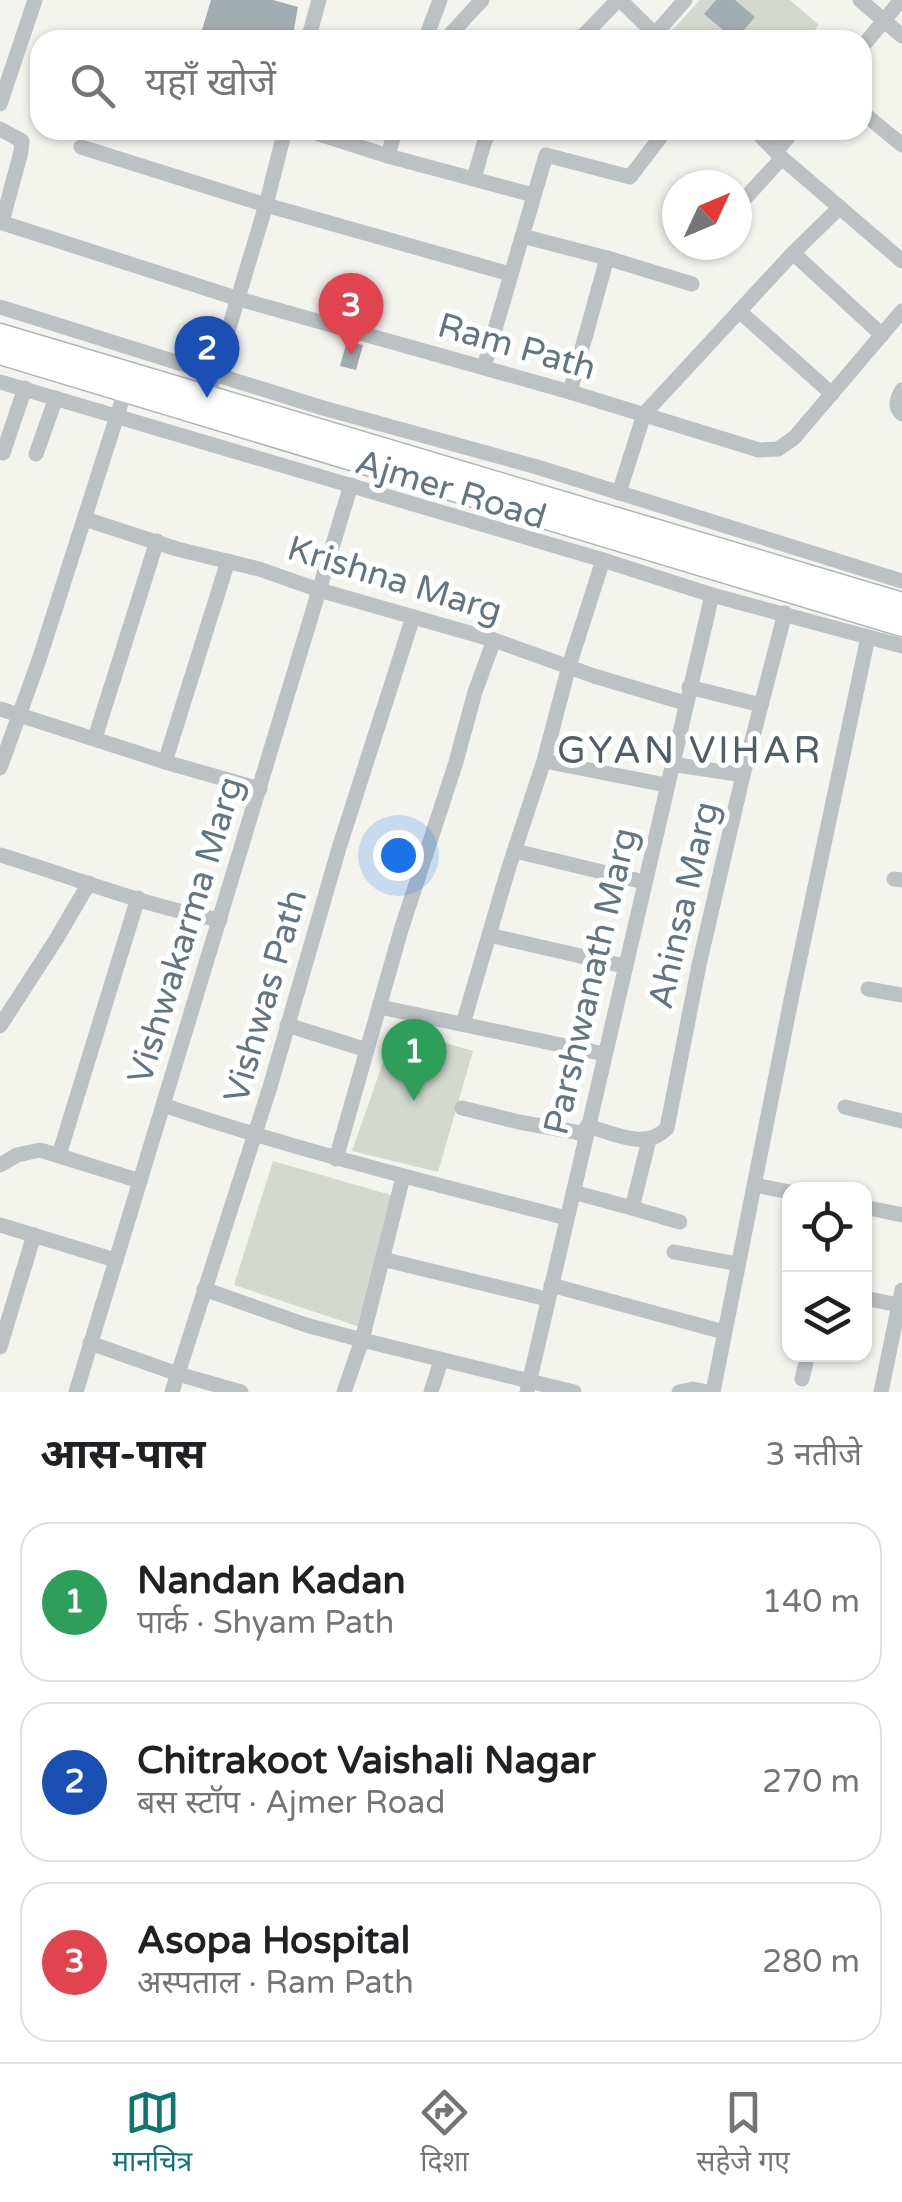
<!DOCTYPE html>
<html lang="hi">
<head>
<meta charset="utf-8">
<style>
	body { margin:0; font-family:"Varela Round","Noto Sans Devanagari",sans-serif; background:#f2f2f2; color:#202124 }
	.controls { position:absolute; right:30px; bottom:30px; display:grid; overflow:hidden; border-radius:20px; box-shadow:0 2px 8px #0004 }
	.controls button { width:90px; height:90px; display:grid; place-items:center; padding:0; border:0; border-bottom:2px solid #e0e0e0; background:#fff; color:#202124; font:50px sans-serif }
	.compass { position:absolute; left:662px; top:170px; width:90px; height:90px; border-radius:50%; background:#fff; box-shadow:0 2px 8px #0004; rotate:46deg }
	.you { position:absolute; left:398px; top:855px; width:35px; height:35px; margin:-25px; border:8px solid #fff; border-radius:50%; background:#1a73e8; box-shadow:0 0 0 15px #1a73e833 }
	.badge { display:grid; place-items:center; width:65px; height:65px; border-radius:50%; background:#0f766e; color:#fff; font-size:32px; font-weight:700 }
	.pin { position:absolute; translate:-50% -82px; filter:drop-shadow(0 2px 5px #0008) }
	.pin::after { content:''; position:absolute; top:52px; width:35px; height:30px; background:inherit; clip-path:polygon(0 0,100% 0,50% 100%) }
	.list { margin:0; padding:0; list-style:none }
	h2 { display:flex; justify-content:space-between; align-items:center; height:130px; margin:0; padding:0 40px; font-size:42px }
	h2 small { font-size:32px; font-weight:400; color:#757577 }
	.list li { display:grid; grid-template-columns:65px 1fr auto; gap:30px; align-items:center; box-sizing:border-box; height:160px; margin:0 20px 20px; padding:0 20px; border:2px solid #e0e0e0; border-radius:30px }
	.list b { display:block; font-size:38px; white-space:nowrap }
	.list p { margin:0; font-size:32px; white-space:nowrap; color:#757577 }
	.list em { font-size:32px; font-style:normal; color:#757577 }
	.icon { flex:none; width:55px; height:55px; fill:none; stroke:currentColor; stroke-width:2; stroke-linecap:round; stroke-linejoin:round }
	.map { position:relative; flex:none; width:902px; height:1392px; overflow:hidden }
	.search { position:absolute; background:#fff; box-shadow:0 2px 8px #0004; left:30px; right:30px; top:30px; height:110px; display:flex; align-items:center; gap:25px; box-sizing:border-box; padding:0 35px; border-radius:30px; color:#757577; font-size:38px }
	.sheet { height:670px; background:#fff }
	nav { display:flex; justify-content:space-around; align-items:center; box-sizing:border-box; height:140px; border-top:2px solid #e0e0e0; background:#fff; font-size:28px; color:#757577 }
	nav a { display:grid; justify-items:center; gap:5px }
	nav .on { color:#0f766e }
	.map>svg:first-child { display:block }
	.green { fill:#d3d9cf }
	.building { fill:#a2adb1 }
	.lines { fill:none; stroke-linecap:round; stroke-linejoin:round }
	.highway-casing { stroke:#b0b4b7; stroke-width:25 }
	.minor { stroke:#bcc1c4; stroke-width:15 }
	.highway { stroke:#fff; stroke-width:22 }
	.labels { text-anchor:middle; stroke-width:10; stroke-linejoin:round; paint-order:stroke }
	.street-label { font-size:35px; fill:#627681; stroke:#fff }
	.neighbourhood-label { font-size:38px; letter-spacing:2.5px; fill:#505e66; stroke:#fff }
</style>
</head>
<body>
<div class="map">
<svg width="902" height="1392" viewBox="0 0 902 1392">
	<rect width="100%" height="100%" fill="#f4f4ef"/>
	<g class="green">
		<polygon points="700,0 790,0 819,25 806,40 669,40 666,37"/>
		<polygon points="395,1028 473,1051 438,1172 352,1151"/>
		<polygon points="273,1161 394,1196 360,1327 234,1285"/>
	</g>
	<g class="building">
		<polygon points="211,0 273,0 298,7 292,40 199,40"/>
		<polygon points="716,0 735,0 755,17 735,40 704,14"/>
		<polygon points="347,341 363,345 356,370 340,366"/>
	</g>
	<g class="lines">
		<defs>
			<g id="highway">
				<polyline points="0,335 902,604"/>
				<polyline points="0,353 902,625"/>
			</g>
		</defs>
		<use href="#highway" class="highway-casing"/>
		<g class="minor">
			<polyline points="620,0 661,40"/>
			<polyline points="860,0 902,36"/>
			<polyline points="655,34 685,0"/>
			<polyline points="308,40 319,0"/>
			<polyline points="425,40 440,0"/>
			<polyline points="445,40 482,0"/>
			<polyline points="579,40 618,0"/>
			<polyline points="862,47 901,0"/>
			<polyline points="0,104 35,0"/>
			<polyline points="862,112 902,145"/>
			<polyline points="0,129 22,141 21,152 2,222"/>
			<polyline points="307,130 388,156 533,195"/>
			<polyline points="755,130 782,158 902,261"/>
			<polyline points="81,147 266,205 510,274"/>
			<polyline points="776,151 794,130"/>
			<polyline points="388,156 395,130"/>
			<polyline points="474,178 485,140 492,130"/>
			<polyline points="737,207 782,158"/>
			<polyline points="0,222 239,299 570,392 759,450 778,449 794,438 902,311"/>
			<polyline points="522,236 607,258 570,392"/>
			<polyline points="793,253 882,335"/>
			<polyline points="607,258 692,284"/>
			<polyline points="0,307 323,408 537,467 902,581"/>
			<polyline points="739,311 832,394"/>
			<polyline points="484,367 546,155 630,177 666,130"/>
			<polyline points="213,381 266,205 285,130"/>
			<polyline points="0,382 603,560 712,595 902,646"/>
			<path d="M 902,390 C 897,399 894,406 902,414"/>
			<polyline points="3,453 25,388"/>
			<polyline points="36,454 56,398"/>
			<polyline points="619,493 644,414 793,253 840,207"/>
			<polyline points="85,519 177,549 259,569 319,590 494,640 594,676 685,703"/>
			<polyline points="689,687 761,705"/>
			<polyline points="0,709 172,764 260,789"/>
			<polyline points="95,738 157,541"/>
			<polyline points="544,761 666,785"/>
			<polyline points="165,762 228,561"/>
			<polyline points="671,764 743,775"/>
			<polyline points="0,768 39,660 125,391"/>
			<polyline points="515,851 644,882"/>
			<path d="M 0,855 C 73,877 145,906 220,920"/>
			<polyline points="894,879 902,880"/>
			<polyline points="489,935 624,966"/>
			<polyline points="868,989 902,995"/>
			<polyline points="380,1007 604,1054"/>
			<polyline points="463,1024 508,870 544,761 569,666 603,560"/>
			<polyline points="287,1025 367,1050"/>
			<polyline points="0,1026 57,938 89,883"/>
			<path d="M 163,1105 C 296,1150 431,1183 566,1218"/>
			<polyline points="845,1107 902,1121"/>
			<polyline points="462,1108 519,1122 586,1134"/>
			<path d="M 587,1126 C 614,1133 645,1151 667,1128 L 699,965 L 743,775 L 785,613"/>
			<polyline points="59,1155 138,898"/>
			<polyline points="336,1159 401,930 456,762 475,692 494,640"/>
			<polyline points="0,1165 17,1155 40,1150 140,1181"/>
			<polyline points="754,1185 790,1192"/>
			<polyline points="573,1192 632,1208 649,1140"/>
			<polyline points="864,1207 902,1215"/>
			<polyline points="632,1208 680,1222"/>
			<polyline points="0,1225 115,1260"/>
			<polyline points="674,1252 738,1264"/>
			<polyline points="382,1259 547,1299"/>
			<polyline points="551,1285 724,1332"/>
			<polyline points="204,1289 306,1325 362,1340 574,1392"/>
			<polyline points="864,1298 899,1305"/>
			<polyline points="90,1343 178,1374 241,1392"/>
			<polyline points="0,1347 34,1235"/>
			<polyline points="802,1379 808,1354"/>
			<polyline points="76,1392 351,485"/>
			<polyline points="172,1392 270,1087 339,848 413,617"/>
			<polyline points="344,1392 362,1340 403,1177"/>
			<polyline points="431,1392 441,1361"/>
			<polyline points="527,1392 712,595"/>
			<polyline points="679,1392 693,1389 707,1392"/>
			<polyline points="713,1392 791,1000 868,637"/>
			<polyline points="881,1392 902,1290"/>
		</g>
		<use href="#highway" class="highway"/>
	</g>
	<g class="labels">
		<g class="street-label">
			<text transform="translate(517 346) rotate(16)" y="12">Ram Path</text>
			<text transform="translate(451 489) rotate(17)" y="12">Ajmer Road</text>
			<text transform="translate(395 579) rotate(17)" y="12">Krishna Marg</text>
			<text transform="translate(683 905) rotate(-77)" y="12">Ahinsa Marg</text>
			<text transform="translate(185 930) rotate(-73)" y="12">Vishwakarma Marg</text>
			<text transform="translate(590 981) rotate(-77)" y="12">Parshwanath Marg</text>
			<text transform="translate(265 996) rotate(-74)" y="12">Vishwas Path</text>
		</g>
		<g class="neighbourhood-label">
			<text x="690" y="763">GYAN VIHAR</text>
		</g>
	</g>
</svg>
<div class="controls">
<button><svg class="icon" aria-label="locate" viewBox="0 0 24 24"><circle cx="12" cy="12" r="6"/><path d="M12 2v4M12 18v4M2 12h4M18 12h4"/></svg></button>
<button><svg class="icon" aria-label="layers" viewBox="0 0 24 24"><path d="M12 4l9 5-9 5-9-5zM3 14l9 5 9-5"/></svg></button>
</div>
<svg class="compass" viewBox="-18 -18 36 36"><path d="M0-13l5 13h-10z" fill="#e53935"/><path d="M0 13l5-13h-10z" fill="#757577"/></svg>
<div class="you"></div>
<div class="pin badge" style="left:414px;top:1101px;background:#2e9e5b">1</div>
<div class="pin badge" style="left:207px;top:398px;background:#1a4fb4">2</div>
<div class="pin badge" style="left:351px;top:355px;background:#e0444e">3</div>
<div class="search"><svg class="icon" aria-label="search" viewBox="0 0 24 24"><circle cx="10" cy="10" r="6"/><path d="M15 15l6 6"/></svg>यहाँ खोजें</div>
</div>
<section class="sheet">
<h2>आस-पास<small>3 नतीजे</small></h2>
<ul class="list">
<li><span class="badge" style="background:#2e9e5b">1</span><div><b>Nandan Kadan</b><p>पार्क · Shyam Path</p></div><em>140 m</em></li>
<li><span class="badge" style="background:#1a4fb4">2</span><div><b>Chitrakoot Vaishali Nagar</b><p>बस स्टॉप · Ajmer Road</p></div><em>270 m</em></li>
<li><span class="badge" style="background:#e0444e">3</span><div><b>Asopa Hospital</b><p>अस्पताल · Ram Path</p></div><em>280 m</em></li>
</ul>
</section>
<nav>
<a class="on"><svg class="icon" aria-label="map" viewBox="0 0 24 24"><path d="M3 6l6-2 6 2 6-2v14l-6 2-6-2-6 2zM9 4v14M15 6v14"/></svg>मानचित्र</a>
<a><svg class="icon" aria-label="directions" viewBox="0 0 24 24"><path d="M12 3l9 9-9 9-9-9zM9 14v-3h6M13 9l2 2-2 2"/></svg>दिशा</a>
<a><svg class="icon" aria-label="saved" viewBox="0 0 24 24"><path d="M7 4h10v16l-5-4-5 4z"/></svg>सहेजे गए</a>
</nav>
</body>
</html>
